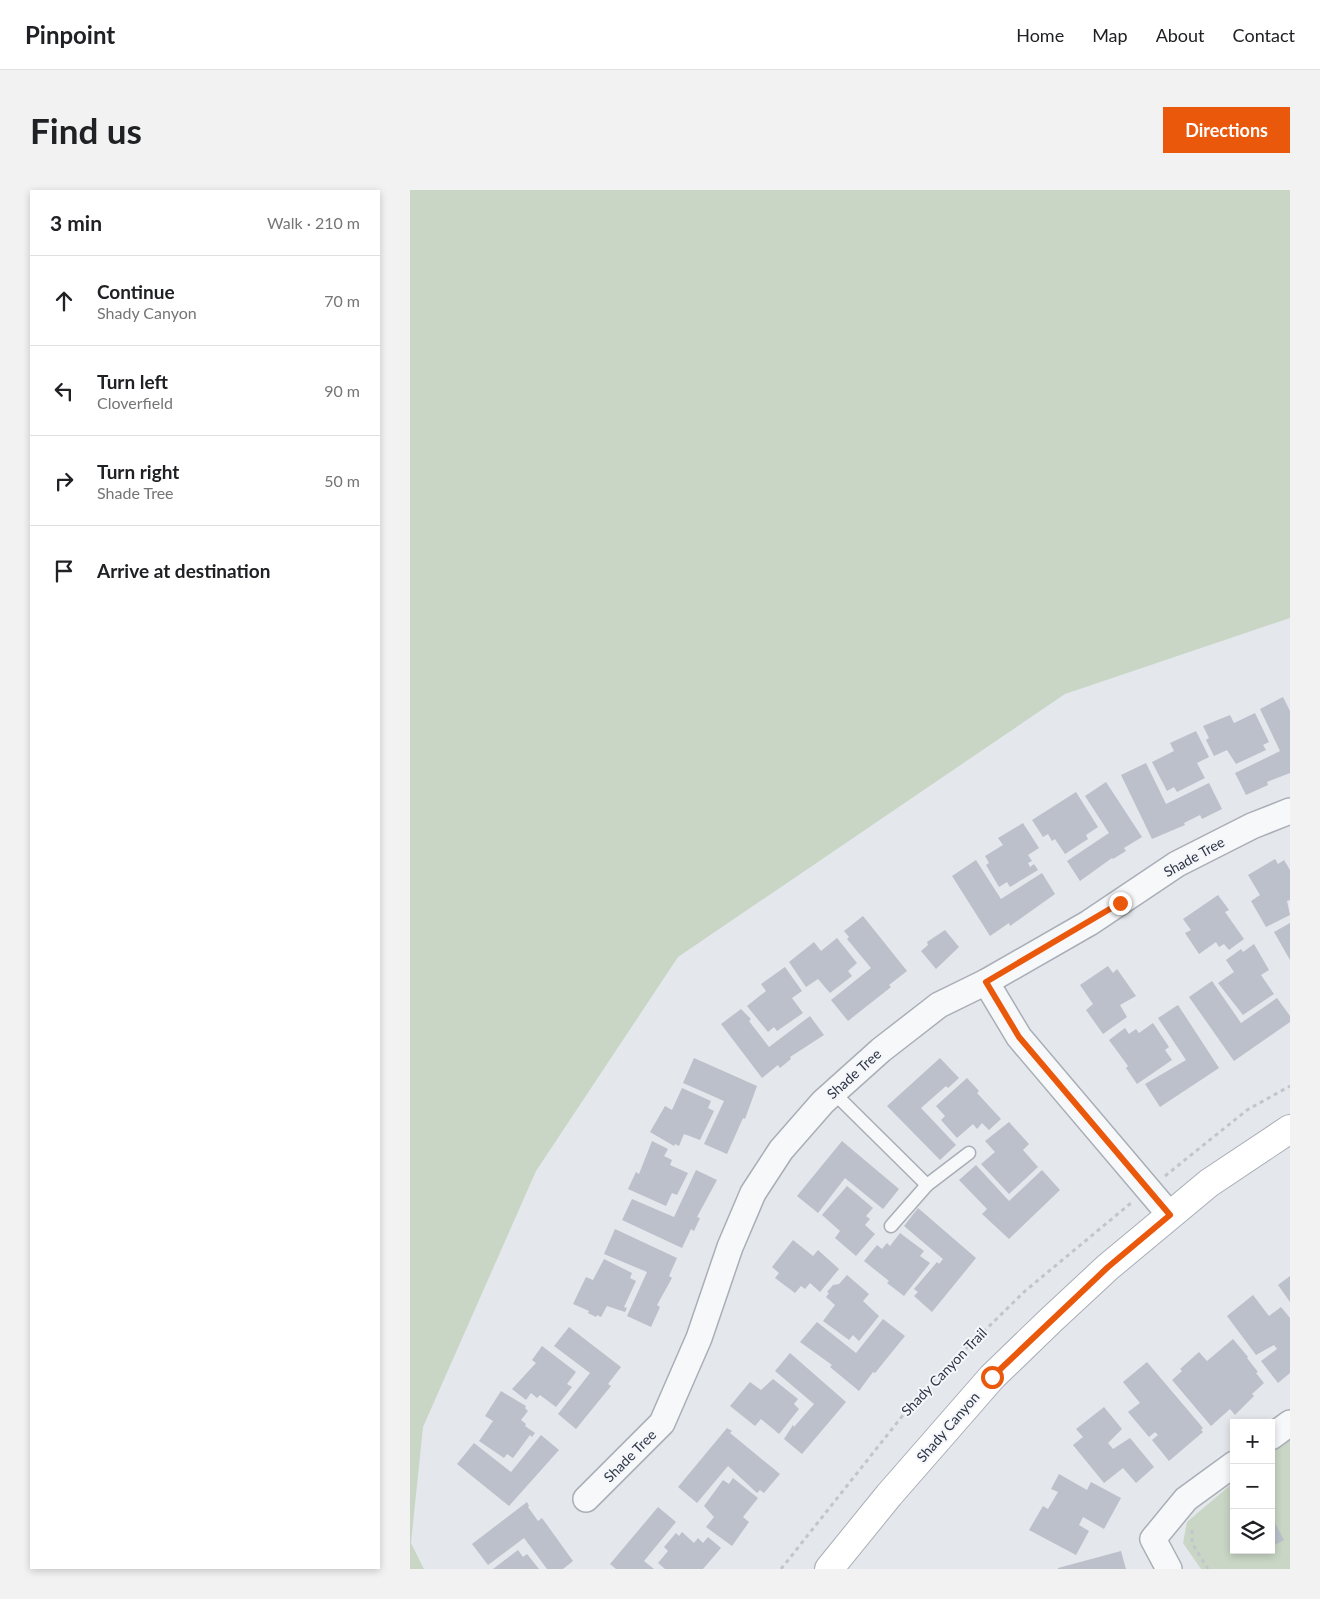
<!DOCTYPE html>
<html lang="en">
<head>
<meta charset="utf-8">
<style>
	body { margin:0; font-family:Lato,sans-serif; background:#f2f2f2; color:#202124 }
	.controls { position:absolute; right:15px; bottom:15px; display:grid; overflow:hidden; border-radius:0px; box-shadow:0 2px 8px #0003 }
	.controls button { width:45px; height:45px; display:grid; place-items:center; padding:0; border:0; border-bottom:1px solid #e0e0e0; background:#fff; color:#202124; font:25px sans-serif }
	.stop { position:absolute; width:15px; height:15px; margin:-11px; border:4px solid #ea580c; border-radius:50%; background:#fff }
	.stop.end { background:#ea580c; border-color:#fff; box-shadow:0 1px 5px #0008 }
	.list { margin:0; padding:0; list-style:none }
	h2 { display:flex; justify-content:space-between; align-items:center; height:65px; margin:0; padding:0 20px; font-size:21px }
	h2 small { font-size:16px; font-weight:400; color:#757577 }
	.list li { display:grid; grid-template-columns:32px 1fr auto; gap:15px; align-items:center; box-sizing:border-box; height:90px; padding:0 20px; border-top:1px solid #e0e0e0 }
	.list b { display:block; font-size:19px; white-space:nowrap }
	.list p { margin:0; font-size:16px; white-space:nowrap; color:#757577 }
	.list em { font-size:16px; font-style:normal; color:#757577 }
	.icon { flex:none; width:28px; height:28px; fill:none; stroke:currentColor; stroke-width:2; stroke-linecap:round; stroke-linejoin:round }
	.map { position:relative; flex:none; width:880px; height:1379px; overflow:hidden; border-radius:0px }
	header { display:flex; align-items:center; gap:30px; box-sizing:border-box; height:70px; padding:0 25px; background:#fff; border-bottom:1px solid #e0e0e0 }
	header strong { font-size:24px }
	nav { display:flex; gap:28px; margin-inline-start:auto; font-size:18px }
	.intro { display:flex; align-items:center; justify-content:space-between; box-sizing:border-box; height:120px; padding:0 30px }
	h1 { margin:0; font-size:35px }
	.button { padding:12px 22px; border-radius:0px; background:#ea580c; color:#fff; font-size:18px; font-weight:700 }
	main { display:flex; gap:30px; padding:0 30px }
	aside { flex:1; background:#fff; border-radius:0px; box-shadow:0 2px 8px #0003 }
	.map>svg:first-child { display:block }
	.green { fill:#c9d6c5 }
	.building { fill:#bbc0ca }
	.lines { fill:none; stroke-linecap:round; stroke-linejoin:round }
	.lane-casing { stroke:#a9aeb7; stroke-width:15 }
	.street-casing { stroke:#a9aeb7; stroke-width:28 }
	.secondary-casing { stroke:#a9aeb7; stroke-width:30 }
	.path { stroke:#c2c5cb; stroke-width:3; stroke-dasharray:4 4; stroke-linecap:butt }
	.lane { stroke:#f7f8fa; stroke-width:12 }
	.street { stroke:#f7f8fa; stroke-width:25 }
	.secondary { stroke:#fff; stroke-width:28 }
	.route { stroke:#ea580c; stroke-width:6 }
	.labels { text-anchor:middle; stroke-width:4; stroke-linejoin:round; paint-order:stroke }
	.street-label { font-size:14px; fill:#2b3445; stroke:#f4f6f9 }
</style>
</head>
<body>
<header>
<strong>Pinpoint</strong>
<nav><a>Home</a><a>Map</a><a>About</a><a>Contact</a></nav>
</header>
<div class="intro"><h1>Find us</h1><a class="button">Directions</a></div>
<main>
<aside>
<h2>3 min<small>Walk · 210 m</small></h2>
<ul class="list">
<li><svg class="icon" aria-label="ahead" viewBox="0 0 24 24"><path d="M12 20V5M6 11l6-6 6 6"/></svg><div><b>Continue</b><p>Shady Canyon</p></div><em>70 m</em></li>
<li><svg class="icon" aria-label="left" viewBox="0 0 24 24"><path d="M17 20v-9H6M10 6l-5 5 5 5"/></svg><div><b>Turn left</b><p>Cloverfield</p></div><em>90 m</em></li>
<li><svg class="icon" aria-label="right" viewBox="0 0 24 24"><path d="M7 20v-9h11M14 6l5 5-5 5"/></svg><div><b>Turn right</b><p>Shade Tree</p></div><em>50 m</em></li>
<li><svg class="icon" aria-label="arrive" viewBox="0 0 24 24"><path d="M6 21V4h12l-3 4 3 4H6"/></svg><div><b>Arrive at destination</b></div></li>
</ul>
</aside>
<div class="map">
<svg width="880" height="1379" viewBox="0 0 880 1379">
	<rect width="100%" height="100%" fill="#e4e7ec"/>
	<g class="green">
		<polygon points="0,0 880,0 880,428 655,504 268,767 126,981 13,1237 1,1353 14,1379 0,1379"/>
		<polygon points="880,1247 880,1379 791,1379 773,1353 777,1332 824,1292 824,1360 861,1360 861,1262"/>
	</g>
	<g class="building">
		<polygon points="873,507 880,521 880,583 857,592 858,595 836,605 825,583 870,561 850,519"/>
		<polygon points="845,523 859,552 853,555 856,560 826,574 817,560 804,566 796,550 799,548 793,536 820,525 824,533"/>
		<polygon points="786,541 799,567 787,573 795,588 767,602 764,597 757,601 742,572 764,561 760,553"/>
		<polygon points="736,573 756,614 799,593 812,619 792,629 790,625 774,633 775,635 742,649 711,585"/>
		<polygon points="696,592 732,647 714,658 716,661 703,669 702,668 670,691 657,671 699,643 675,606"/>
		<polygon points="666,602 688,637 676,645 678,649 655,664 645,649 642,651 638,644 633,647 622,630"/>
		<polygon points="613,633 629,658 618,665 622,671 618,673 620,677 624,674 628,680 600,697 597,692 589,697 576,675 579,673 575,666 593,655 588,648"/>
		<polygon points="865,669 868,674 874,670 880,680 880,710 877,711 880,725 856,737 841,711 850,705 838,685"/>
		<polygon points="566,670 591,709 632,683 645,704 600,736 599,733 580,746 542,686"/>
		<polygon points="808,705 819,720 815,722 834,749 819,760 814,754 809,757 806,752 789,764 775,743 781,740 773,729"/>
		<polygon points="453,726 497,781 479,795 481,797 438,831 421,810 461,778 437,749 439,747 434,741"/>
		<polygon points="880,733 880,770 864,742"/>
		<polygon points="535,740 549,757 526,779 511,761 518,755 517,752"/>
		<polygon points="427,748 447,773 438,781 442,786 420,803 408,789 396,797 379,772 404,752 411,761"/>
		<polygon points="844,754 859,780 851,785 864,804 833,825 808,793 824,782 816,770 831,759 833,762"/>
		<polygon points="698,776 703,783 707,779 726,806 710,815 717,827 693,844 676,820 683,814 670,795"/>
		<polygon points="375,777 392,801 382,808 393,823 367,841 364,837 358,842 337,816 356,801 351,794"/>
		<polygon points="802,791 831,833 867,808 880,826 880,832 824,871 779,807"/>
		<polygon points="768,815 809,878 750,917 735,894 776,870 748,828"/>
		<polygon points="331,819 341,829 339,831 359,857 400,826 414,845 380,867 381,869 370,878 368,875 352,888 311,834"/>
		<polygon points="743,833 759,857 755,860 762,870 727,894 716,878 718,876 699,850 715,838 719,844 726,839 729,843"/>
		<polygon points="284,868 347,896 335,929 333,928 317,964 294,954 314,911 273,893"/>
		<polygon points="530,868 549,888 538,898 536,896 511,918 546,955 530,970 477,916"/>
		<polygon points="557,888 569,901 567,903 591,929 579,940 572,933 567,939 563,934 547,948 531,930 535,926 526,916"/>
		<polygon points="272,898 301,911 298,918 304,921 290,950 274,944 269,956 265,954 264,956 240,942 255,916 262,920"/>
		<polygon points="599,932 619,954 613,960 628,977 599,1004 571,974 585,962 575,951"/>
		<polygon points="242,951 258,959 254,966 262,970 260,975 278,983 267,1005 262,1003 256,1016 218,999 226,982 229,984"/>
		<polygon points="432,951 489,999 473,1019 435,988 408,1023 387,1006"/>
		<polygon points="566,975 599,1011 632,980 650,1000 599,1049 572,1024 577,1019 549,990"/>
		<polygon points="286,980 307,990 287,1027 290,1028 284,1041 281,1039 272,1058 212,1030 222,1009 264,1027"/>
		<polygon points="437,996 463,1018 456,1026 460,1029 455,1035 465,1044 446,1066 425,1048 430,1041 412,1025"/>
		<polygon points="508,1018 566,1068 522,1122 504,1106 508,1102 504,1099 527,1072 529,1074 533,1069 494,1036"/>
		<polygon points="205,1039 267,1068 259,1086 262,1088 247,1115 250,1117 241,1137 217,1126 237,1082 194,1064"/>
		<polygon points="490,1043 514,1061 510,1066 520,1073 494,1106 477,1093 479,1091 454,1071 467,1055 472,1059 477,1053 480,1056"/>
		<polygon points="383,1050 403,1066 408,1060 429,1079 410,1102 400,1093 395,1099 391,1096 385,1103 365,1088 369,1083 362,1077"/>
		<polygon points="194,1069 222,1083 220,1088 226,1091 214,1117 217,1118 215,1122 197,1116 191,1127 187,1125 186,1127 178,1123 179,1121 163,1114 176,1087 183,1090"/>
		<polygon points="437,1085 459,1104 453,1111 469,1126 449,1151 443,1145 439,1150 413,1131 425,1115 416,1107 419,1103 417,1102 423,1095 429,1094"/>
		<polygon points="880,1086 880,1112 868,1095"/>
		<polygon points="843,1105 859,1126 871,1117 880,1128 880,1183 868,1193 851,1171 867,1159 864,1155 846,1165 817,1126"/>
		<polygon points="473,1129 495,1146 465,1183 463,1182 449,1201 420,1177 422,1175 390,1152 407,1132 446,1163"/>
		<polygon points="159,1137 211,1177 198,1194 201,1196 166,1239 148,1224 180,1183 144,1156"/>
		<polygon points="823,1149 838,1167 837,1168 848,1182 846,1183 854,1193 842,1204 844,1206 825,1225 820,1219 801,1236 762,1190 772,1181 770,1179 789,1162 797,1171"/>
		<polygon points="132,1156 166,1182 157,1194 162,1197 146,1217 130,1205 127,1208 121,1203 116,1210 102,1199 126,1173 122,1170"/>
		<polygon points="380,1163 436,1212 392,1264 374,1249 383,1235 384,1237 404,1214 365,1181"/>
		<polygon points="737,1172 793,1238 791,1240 793,1242 759,1271 742,1250 748,1245 745,1242 739,1247 718,1222 730,1213 713,1192"/>
		<polygon points="363,1189 388,1209 384,1214 389,1219 369,1244 351,1229 345,1236 320,1216 340,1192 351,1200"/>
		<polygon points="91,1201 116,1216 115,1218 118,1221 111,1230 116,1234 115,1236 125,1243 122,1247 120,1245 103,1268 97,1264 94,1268 69,1251 83,1231 75,1226"/>
		<polygon points="694,1217 712,1239 698,1253 703,1259 720,1248 744,1277 726,1293 713,1278 694,1293 663,1255 673,1247 666,1239"/>
		<polygon points="317,1238 322,1241 320,1243 370,1284 354,1303 350,1300 347,1303 318,1276 287,1313 268,1297"/>
		<polygon points="131,1245 149,1260 99,1316 47,1274 64,1253 101,1282"/>
		<polygon points="649,1284 677,1300 681,1292 711,1308 694,1339 673,1327 669,1335 679,1341 666,1365 619,1340 633,1316 638,1319 648,1302 641,1299"/>
		<polygon points="323,1288 348,1308 333,1327 339,1332 322,1356 296,1337 304,1327 294,1316 313,1290 319,1294"/>
		<polygon points="117,1312 119,1316 118,1317 128,1331 132,1328 163,1371 153,1379 137,1379 114,1348 78,1375 62,1354"/>
		<polygon points="248,1317 266,1332 234,1371 244,1379 206,1379 200,1374"/>
		<polygon points="864,1331 874,1350 861,1357 861,1332"/>
		<polygon points="272,1342 284,1353 288,1348 293,1353 298,1347 311,1358 293,1379 255,1379 248,1373 258,1361 254,1357 266,1343 269,1346"/>
		<polygon points="108,1360 113,1367 117,1364 129,1379 83,1379"/>
		<polygon points="711,1361 716,1379 648,1379 648,1378"/>
	</g>
	<g class="lines">
		<defs>
			<g id="lane">
				<polyline points="423,902 517,995"/>
				<polyline points="481,1036 517,995 559,963"/>
			</g>
			<g id="street">
				<polyline points="576,792 609,847 760,1025"/>
				<polyline points="861,1247 880,1233"/>
				<polyline points="176,1309 252,1233 289,1148 320,1057 343,1003 371,960 413,912 471,860 529,815 576,792 679,733 767,674 842,636 880,621"/>
				<polyline points="759,1379 743,1349 776,1309 824,1274"/>
			</g>
			<polyline id="secondary" points="419,1379 479,1305 582,1187 641,1130 698,1077 799,993 880,939"/>
		</defs>
		<use href="#lane" class="lane-casing"/>
		<use href="#street" class="street-casing"/>
		<use href="#secondary" class="secondary-casing"/>
		<g class="path">
			<polyline points="755,986 837,920 880,896"/>
			<polyline points="782,1340 782,1353 798,1379"/>
			<polyline points="371,1379 509,1205 615,1101 721,1013"/>
		</g>
		<use href="#lane" class="lane"/>
		<use href="#street" class="street"/>
		<use href="#secondary" class="secondary"/>
	</g>
	<g class="lines">
		<polyline class="route" points="582,1187 698,1077 760,1025 609,847 576,792 710,713"/>
	</g>
	<g class="labels">
		<g class="street-label">
			<text transform="translate(784 667) rotate(-29)" y="5">Shade Tree</text>
			<text transform="translate(444 884) rotate(-42)" y="5">Shade Tree</text>
			<text transform="translate(534 1182) rotate(-46)" y="5">Shady Canyon Trail</text>
			<text transform="translate(538 1237) rotate(-49)" y="5">Shady Canyon</text>
			<text transform="translate(220 1266) rotate(-45)" y="5">Shade Tree</text>
		</g>
	</g>
</svg>
<div class="controls">
<button>+</button>
<button>−</button>
<button><svg class="icon" aria-label="layers" viewBox="0 0 24 24"><path d="M12 4l9 5-9 5-9-5zM3 14l9 5 9-5"/></svg></button>
</div>
<div class="stop" style="left:582px;top:1187px"></div>
<div class="stop end" style="left:710px;top:713px"></div>
</div>
</main>
</body>
</html>
